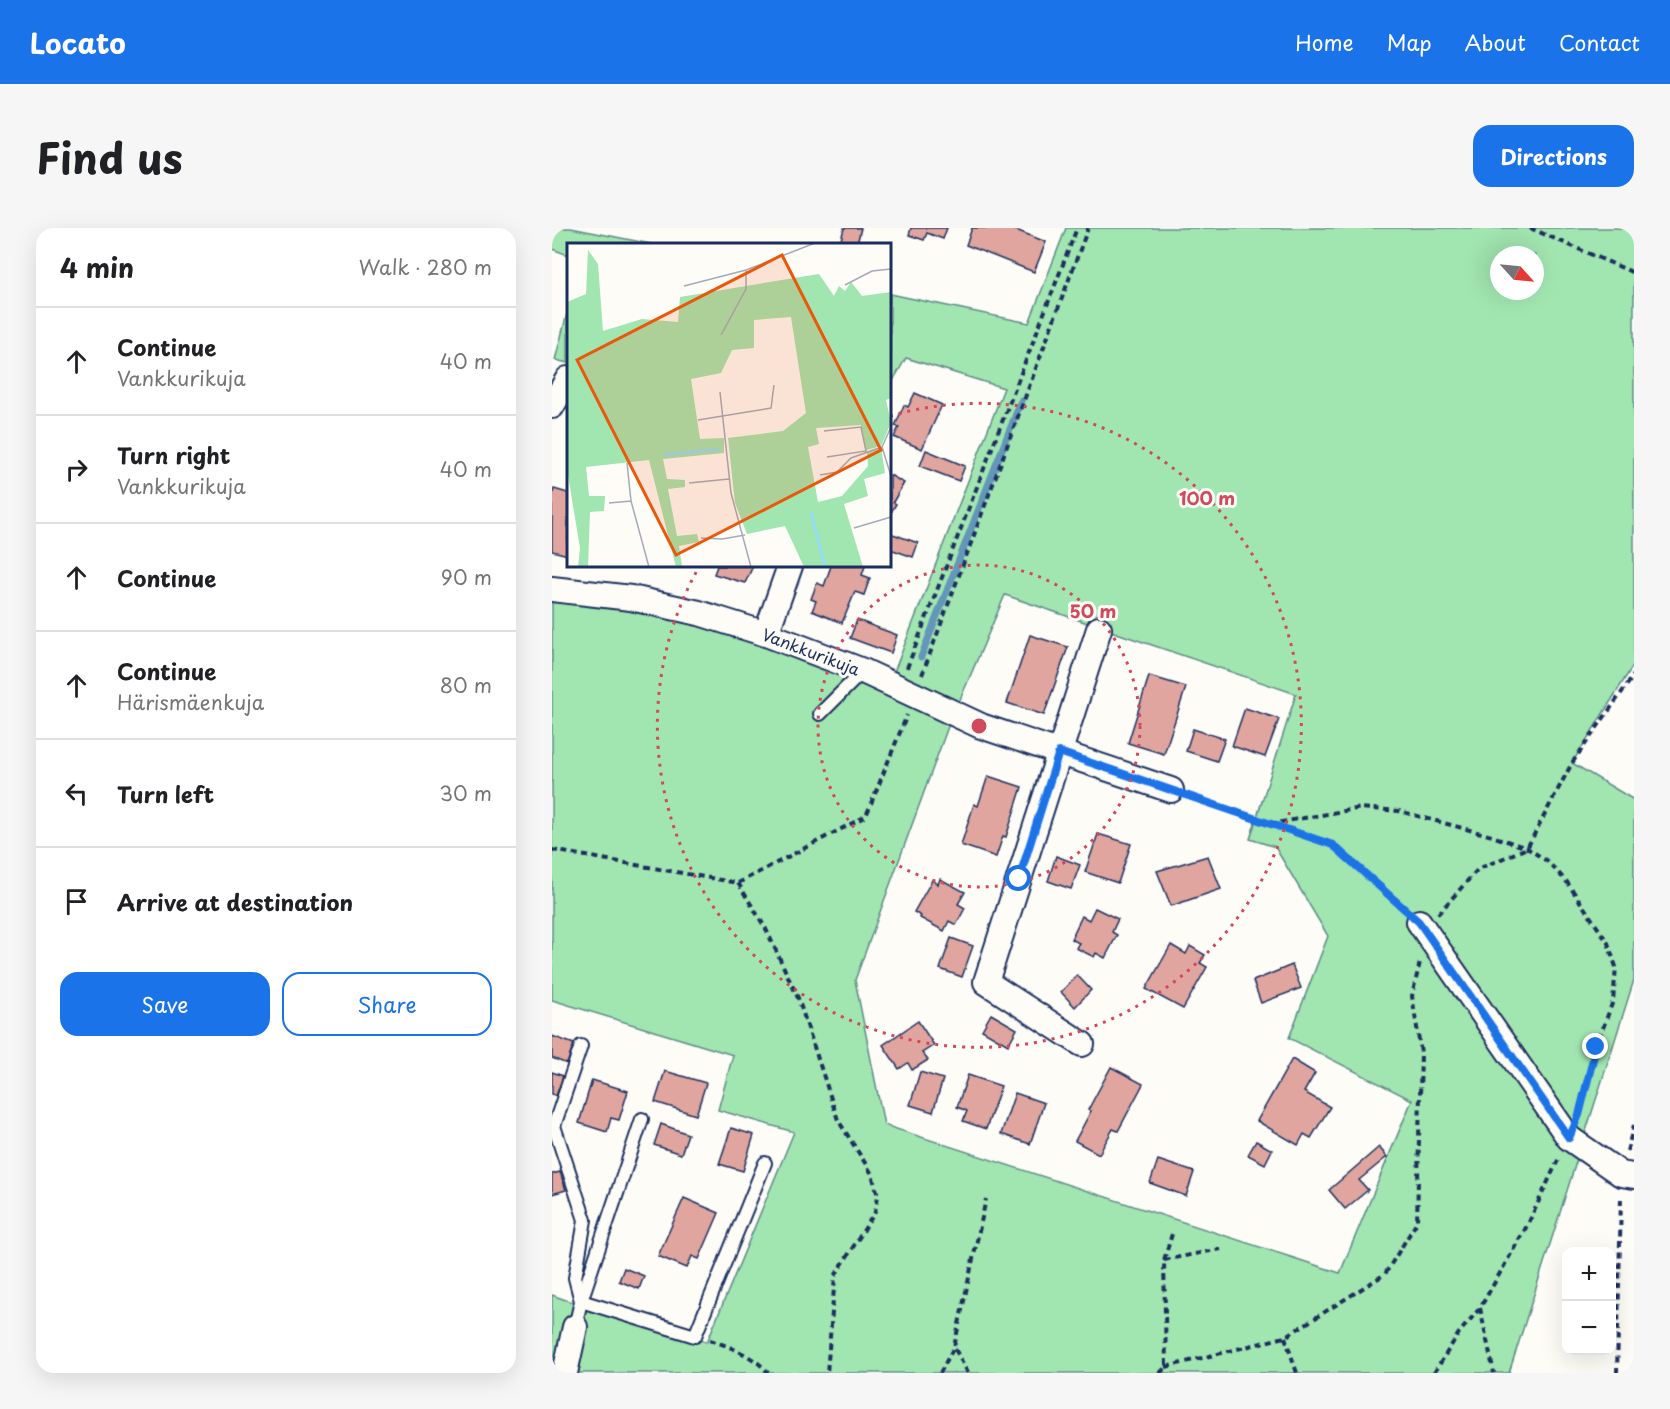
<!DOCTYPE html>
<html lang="en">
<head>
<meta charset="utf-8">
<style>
	body { margin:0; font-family:"Playpen Sans",sans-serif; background:#f6f6f6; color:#202124 }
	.controls { position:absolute; right:18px; bottom:18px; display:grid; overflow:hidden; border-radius:12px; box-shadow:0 6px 24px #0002 }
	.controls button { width:54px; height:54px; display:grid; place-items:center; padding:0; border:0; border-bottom:2px solid #e0e0e0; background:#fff; color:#202124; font:30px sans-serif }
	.compass { position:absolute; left:938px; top:18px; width:54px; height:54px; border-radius:50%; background:#fff; box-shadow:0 6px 24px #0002; rotate:117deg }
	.stop { position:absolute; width:18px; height:18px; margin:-14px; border:4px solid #1a73e8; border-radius:50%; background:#fff }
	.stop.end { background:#1a73e8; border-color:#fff; box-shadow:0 2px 6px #0008 }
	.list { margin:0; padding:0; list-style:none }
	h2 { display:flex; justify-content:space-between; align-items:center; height:78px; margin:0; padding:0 24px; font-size:26px }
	h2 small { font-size:20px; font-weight:400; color:#757577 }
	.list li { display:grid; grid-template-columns:39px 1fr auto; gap:18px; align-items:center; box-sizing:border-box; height:108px; padding:0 24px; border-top:2px solid #e0e0e0 }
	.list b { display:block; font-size:22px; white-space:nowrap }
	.list p { margin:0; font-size:20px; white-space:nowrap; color:#757577 }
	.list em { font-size:20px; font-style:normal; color:#757577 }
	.actions { display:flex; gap:12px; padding:18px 24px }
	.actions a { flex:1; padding:14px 0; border:2px solid #1a73e8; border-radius:18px; text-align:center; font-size:21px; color:#1a73e8 }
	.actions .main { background:#1a73e8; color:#fff }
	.icon { flex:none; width:33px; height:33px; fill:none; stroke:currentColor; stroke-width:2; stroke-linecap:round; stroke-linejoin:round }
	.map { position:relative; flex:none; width:1082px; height:1145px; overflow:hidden; border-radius:18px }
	header { display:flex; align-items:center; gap:36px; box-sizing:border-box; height:84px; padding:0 30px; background:#1a73e8; color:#fff }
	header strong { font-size:28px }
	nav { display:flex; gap:33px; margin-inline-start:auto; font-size:21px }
	.intro { display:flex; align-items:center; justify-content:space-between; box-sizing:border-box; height:144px; padding:0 36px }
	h1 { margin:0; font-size:42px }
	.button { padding:15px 27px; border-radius:18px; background:#1a73e8; color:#fff; font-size:21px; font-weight:700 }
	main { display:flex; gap:36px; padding:0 36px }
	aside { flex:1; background:#fff; border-radius:18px; box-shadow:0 6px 24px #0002 }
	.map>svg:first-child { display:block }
	.green { fill:#a1e5b0; stroke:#5e8a87; stroke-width:1.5; fill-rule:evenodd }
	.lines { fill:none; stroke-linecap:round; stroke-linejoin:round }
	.stream { stroke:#6497b9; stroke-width:7 }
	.building { fill:#dfa59e; stroke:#1b2f5e; stroke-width:1.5 }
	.lane-casing { stroke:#1b2f5e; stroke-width:16 }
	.street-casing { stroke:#1b2f5e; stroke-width:28 }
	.path { stroke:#1b2f5e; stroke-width:4; stroke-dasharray:6 4.5; stroke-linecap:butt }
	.lane { stroke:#fdfcf7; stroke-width:12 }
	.street { stroke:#fdfcf7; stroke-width:24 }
	.route { stroke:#1a73e8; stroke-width:8 }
	.ring { fill:none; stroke:#d1495b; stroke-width:3; stroke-dasharray:3 6 }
	.labels { text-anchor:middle; stroke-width:6; stroke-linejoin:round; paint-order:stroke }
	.street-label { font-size:16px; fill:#1b2f5e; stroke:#fdfcf7 }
	.inset-river { fill:none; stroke:#94ddf5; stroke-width:3 }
	.inset-road { fill:none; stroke:#a3aaba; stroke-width:1.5 }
	.view { fill:#e8590c; fill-opacity:0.15; stroke:#e8590c; stroke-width:3 }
	.inset-edge { fill:none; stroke:#1b2f5e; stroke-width:3 }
	.centre { fill:#d1495b; stroke:#fdfcf7; stroke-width:3 }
	.ring-label { font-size:18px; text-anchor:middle; font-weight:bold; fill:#d1495b; stroke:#fdfcf7; stroke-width:6; stroke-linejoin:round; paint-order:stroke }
</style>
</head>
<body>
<header>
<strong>Locato</strong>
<nav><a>Home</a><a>Map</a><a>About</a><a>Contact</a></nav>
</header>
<div class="intro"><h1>Find us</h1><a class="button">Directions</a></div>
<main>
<aside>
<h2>4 min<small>Walk · 280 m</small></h2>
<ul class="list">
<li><svg class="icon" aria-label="ahead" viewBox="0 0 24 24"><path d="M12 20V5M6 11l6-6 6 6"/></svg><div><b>Continue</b><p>Vankkurikuja</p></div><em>40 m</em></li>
<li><svg class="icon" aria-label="right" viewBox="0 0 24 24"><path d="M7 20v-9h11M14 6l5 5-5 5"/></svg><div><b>Turn right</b><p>Vankkurikuja</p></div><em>40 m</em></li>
<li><svg class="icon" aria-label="ahead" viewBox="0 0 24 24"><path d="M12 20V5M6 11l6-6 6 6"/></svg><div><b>Continue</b></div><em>90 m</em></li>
<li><svg class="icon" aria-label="ahead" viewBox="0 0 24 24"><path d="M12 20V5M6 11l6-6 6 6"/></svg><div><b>Continue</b><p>Härismäenkuja</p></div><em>80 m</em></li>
<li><svg class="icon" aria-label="left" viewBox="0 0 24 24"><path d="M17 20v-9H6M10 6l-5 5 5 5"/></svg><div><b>Turn left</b></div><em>30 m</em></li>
<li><svg class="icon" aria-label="arrive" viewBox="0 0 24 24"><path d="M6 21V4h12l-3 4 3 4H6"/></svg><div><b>Arrive at destination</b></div></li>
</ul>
<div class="actions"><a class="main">Save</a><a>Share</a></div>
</aside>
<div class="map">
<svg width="1082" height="1145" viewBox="0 0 1082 1145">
	<rect width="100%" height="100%" fill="#fdfcf7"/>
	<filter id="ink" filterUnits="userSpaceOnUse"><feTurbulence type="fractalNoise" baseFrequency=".0167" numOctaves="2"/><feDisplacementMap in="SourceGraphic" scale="12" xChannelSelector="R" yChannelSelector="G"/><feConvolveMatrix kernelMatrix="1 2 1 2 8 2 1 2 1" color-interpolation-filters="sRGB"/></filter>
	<g filter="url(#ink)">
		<g class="green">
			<polygon points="0,0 19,0 99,16 16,16 16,27 0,21"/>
			<path d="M 514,0 L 1082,0 L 1082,436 L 1020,535 L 1082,572 L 1082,752 L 957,1145 L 17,1145 L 32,1077 L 155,1114 L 242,904 L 166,882 L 181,827 L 0,772 L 0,369 L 35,371 L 164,399 L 296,448 L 397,496 L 303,752 L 332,897 L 788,1045 L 860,872 L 737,810 L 776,708 L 723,619 L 698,611 L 744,466 L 453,367 L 407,474 L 342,444 L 452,160 L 354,130 L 338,158 L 338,66 L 477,95 ZM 947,27 L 983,27 L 983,63 L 947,63 Z"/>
			<polygon points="16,82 16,135 3,132"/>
			<polygon points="0,1067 25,1076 8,1145 0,1145"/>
		</g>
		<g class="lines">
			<polyline class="stream" points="369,429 469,173"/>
		</g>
		<g class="building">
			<polygon points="292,0 309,0 305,16 288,16"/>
			<polygon points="359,0 395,0 391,11 375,5 372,12 357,7"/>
			<polygon points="420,0 459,0 494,14 482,44 414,17"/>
			<polygon points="363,165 390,177 370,221 342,209 347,199 343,198 352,177 356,179"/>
			<polygon points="374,222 413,238 407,253 368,238"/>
			<polygon points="338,247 352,255 341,274 344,276 338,286"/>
			<polygon points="2,261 16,265 16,327 0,323 0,269"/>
			<polygon points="338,305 366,315 361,329 338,321"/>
			<polygon points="165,338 201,338 193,355 162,346"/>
			<polygon points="279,338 313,338 310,347 318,350 312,367 303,364 290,395 260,383 264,373 259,371 265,355 272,358"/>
			<polygon points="305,392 345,407 339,425 298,410"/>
			<polygon points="478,407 516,419 492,487 455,475"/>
			<polygon points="597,448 634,459 612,526 576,515"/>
			<polygon points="693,480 727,491 713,529 680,518"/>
			<polygon points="641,501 673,511 665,533 634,523"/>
			<polygon points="436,548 470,559 454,609 451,608 444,629 409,617 422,576 426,578"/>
			<polygon points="546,606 579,616 566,655 533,644"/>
			<polygon points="504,628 528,637 519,661 496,653"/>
			<polygon points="656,628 669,661 619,678 605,643"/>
			<polygon points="388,651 413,664 406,676 413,680 404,697 397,693 392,703 368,690 369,688 362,684 380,652 386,656"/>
			<polygon points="543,680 566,691 560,704 565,707 553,730 544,725 542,729 524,720 527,715 519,711 530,688 537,692"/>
			<polygon points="399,710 421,718 410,749 388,741"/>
			<polygon points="619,717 634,726 638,718 653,727 648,735 655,739 631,781 594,761"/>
			<polygon points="740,737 749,760 709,775 701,753"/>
			<polygon points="525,747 539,762 523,779 509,764"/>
			<polygon points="439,786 465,801 456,817 430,802"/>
			<polygon points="366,793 382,817 370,825 376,832 360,842 356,835 347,841 331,817"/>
			<polygon points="0,808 22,816 15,836 0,830"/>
			<polygon points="740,831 763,845 752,864 778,879 759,910 752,906 746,917 705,893"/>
			<polygon points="559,839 591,856 566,903 561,901 547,926 523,913 539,883 536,882"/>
			<polygon points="113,843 154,855 144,887 103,874"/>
			<polygon points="0,844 11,848 4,868 0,866"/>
			<polygon points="368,844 391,851 381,884 358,877"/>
			<polygon points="416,847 449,858 434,901 411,893 415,883 405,879"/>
			<polygon points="40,852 76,863 67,892 59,890 55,904 27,895"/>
			<polygon points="463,865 492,875 478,916 449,906"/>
			<polygon points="109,896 136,906 129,926 102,917"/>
			<polygon points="179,900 202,907 191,943 167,936"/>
			<polygon points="704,913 720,922 713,936 696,927"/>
			<polygon points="827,919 835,929 807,952 816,962 793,981 777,962"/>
			<polygon points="606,932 642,944 634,968 598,955"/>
			<polygon points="8,944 14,962 0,966 0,946"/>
			<polygon points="132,970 167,985 147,1031 140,1028 135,1040 106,1028"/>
			<polygon points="72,1040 92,1048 87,1061 67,1053"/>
		</g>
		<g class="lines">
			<defs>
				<g id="lane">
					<polyline points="268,486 311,443"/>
					<polyline points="90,891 29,1073 143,1108 213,935"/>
					<polyline points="23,1099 29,1073 23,1050 33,992 2,898 29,818"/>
				</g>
				<g id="street">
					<polyline points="0,178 16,151"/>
					<polyline points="0,361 79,370 147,385 214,406 311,443 429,498 619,562"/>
					<polyline points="214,406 238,338"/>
					<polyline points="867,694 1017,910 1069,946 1082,948"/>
					<polyline points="530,816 434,754 547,401"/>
					<polyline points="13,1145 23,1099"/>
				</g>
			</defs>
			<use href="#lane" class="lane-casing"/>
			<use href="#street" class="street-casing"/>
			<g class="path">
				<polyline points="978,0 1082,45"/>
				<polyline points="355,440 525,0"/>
				<polyline points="370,447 536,0"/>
				<polyline points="638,569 781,617 851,679"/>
				<polyline points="718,596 809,580 847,583 940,608 975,620 995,633 1015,654 1056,715 1064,739 1061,773 1044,819 1027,885"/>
				<polyline points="0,622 186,655 314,588 355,487"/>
				<polyline points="186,655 214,701 246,770 286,892 320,946 326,968 323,984 283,1048 275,1145"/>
				<polyline points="886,686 926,641 975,620 1020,535 1082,447"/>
				<polyline points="1075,923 1082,897"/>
				<polyline points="612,1032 669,1021"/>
				<polyline points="928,1080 942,1145"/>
				<polyline points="733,1109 745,1145"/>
				<path d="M 158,1112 C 177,1118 204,1129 216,1145"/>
				<polyline points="614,1139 733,1109 833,1046 865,994 869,825 860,768 868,734"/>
				<polyline points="388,1145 402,1119"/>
				<polyline points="416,1145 402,1119 434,971"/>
				<polyline points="608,1145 614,1139 612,1032 620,1006"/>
				<polyline points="882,1145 907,1105 928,1080 976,996 1007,930"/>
				<polyline points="1065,1145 1069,969"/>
			</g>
			<use href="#lane" class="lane"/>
			<use href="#street" class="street"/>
		</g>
	</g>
	<g class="lines" filter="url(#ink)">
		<polyline class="route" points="467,651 507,524 781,617 867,694 1017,910 1027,887 1044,819"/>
	</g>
	<g class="ring">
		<circle cx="427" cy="498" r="161"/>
		<path d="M338 188A322 322 0 1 1 147 339"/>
	</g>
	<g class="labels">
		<g class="street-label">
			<text transform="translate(259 424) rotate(21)" y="6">Vankkurikuja</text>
		</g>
	</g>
	<g transform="translate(15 15)">
		<rect width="324" height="324" fill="#fdfcf7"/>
		<path d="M 21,7 L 31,21 L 36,88 L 75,76 L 111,79 L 113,54 L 227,35 L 252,31 L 267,53 L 272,43 L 278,48 L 284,39 L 295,53 L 324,49 L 324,155 L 319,157 L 324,180 L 314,203 L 299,207 L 294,182 L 249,185 L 252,201 L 241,204 L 251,259 L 275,253 L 301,223 L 300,209 L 314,205 L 318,230 L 297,236 L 301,253 L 277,261 L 296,324 L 237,324 L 218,283 L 180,291 L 168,260 L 161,195 L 216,188 L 239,170 L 224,74 L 187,77 L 187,105 L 165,107 L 154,130 L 124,136 L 133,196 L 157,195 L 157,210 L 96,216 L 100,236 L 118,237 L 118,244 L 101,246 L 110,293 L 130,291 L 132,299 L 112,303 L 115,324 L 109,324 L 82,217 L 19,224 L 22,253 L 38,253 L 37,268 L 23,269 L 21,324 L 11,324 L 13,305 L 0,226 L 0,59 L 19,51 Z" fill="#a1e5b0"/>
		<path class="inset-river" d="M 97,212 L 152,206M 244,269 L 258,324"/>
		<path class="inset-road" d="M 278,42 L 305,28 L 324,26M 117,43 L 179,27 L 248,0M 154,92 L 179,46 L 179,27M 153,149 L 164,250 L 184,324M 131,177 L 204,165 L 207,142M 324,184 L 315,204 L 324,233M 257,188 L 294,184 L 299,208 L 260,214M 60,220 L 64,258 L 82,324M 253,232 L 270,229 L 284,215 L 315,204M 122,240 L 162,236M 42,260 L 64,258M 287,285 L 324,274M 134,295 L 155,296 L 178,292"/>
		<path class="view" d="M 215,12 L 314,207 L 109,312 L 10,117 Z"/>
		<rect width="324" height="324" class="inset-edge"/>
	</g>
	<circle cx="427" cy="498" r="9" class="centre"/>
	<g class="ring-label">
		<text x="655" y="277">100 m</text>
		<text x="541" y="390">50 m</text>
	</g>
</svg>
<div class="controls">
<button>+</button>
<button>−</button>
</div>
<svg class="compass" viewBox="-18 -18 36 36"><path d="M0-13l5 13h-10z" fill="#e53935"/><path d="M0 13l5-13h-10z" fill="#757577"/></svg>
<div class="stop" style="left:467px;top:651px"></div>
<div class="stop end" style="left:1044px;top:819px"></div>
</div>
</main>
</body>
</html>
